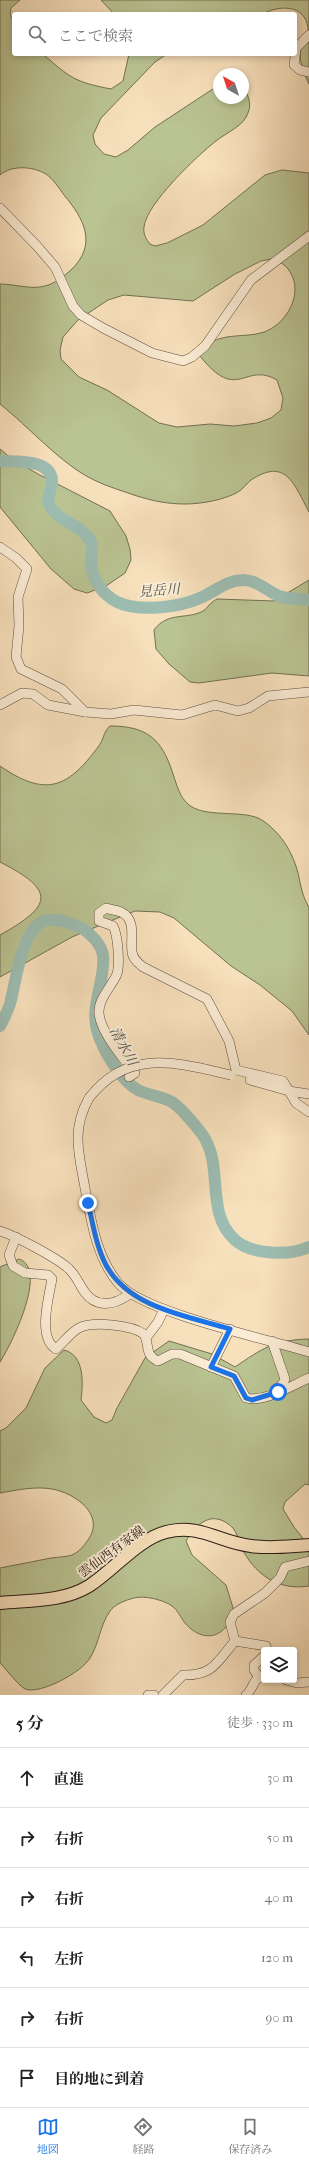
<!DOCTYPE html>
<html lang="ja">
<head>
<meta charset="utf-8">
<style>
	body { margin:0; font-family:"IM FELL French Canon","Noto Serif JP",serif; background:#f6f6f6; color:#202124 }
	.controls { position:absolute; right:12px; bottom:12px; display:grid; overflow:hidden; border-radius:4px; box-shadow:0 2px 6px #0003 }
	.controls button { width:36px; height:36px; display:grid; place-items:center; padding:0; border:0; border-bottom:1px solid #e0e0e0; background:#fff; color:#202124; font:20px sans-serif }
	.compass { position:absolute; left:213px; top:68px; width:36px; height:36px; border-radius:50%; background:#fff; box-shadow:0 2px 6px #0003; rotate:321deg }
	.stop { position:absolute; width:12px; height:12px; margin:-9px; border:3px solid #1a73e8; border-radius:50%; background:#fff }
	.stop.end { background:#1a73e8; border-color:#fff; box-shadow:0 1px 4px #0008 }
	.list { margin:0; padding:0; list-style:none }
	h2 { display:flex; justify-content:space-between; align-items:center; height:52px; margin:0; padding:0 16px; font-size:17px }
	h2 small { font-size:13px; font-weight:400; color:#757577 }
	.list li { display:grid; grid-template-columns:26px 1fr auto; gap:12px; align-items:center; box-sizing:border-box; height:60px; padding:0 16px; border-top:1px solid #e0e0e0 }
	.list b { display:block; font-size:15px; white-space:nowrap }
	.list em { font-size:13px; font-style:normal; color:#757577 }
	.icon { flex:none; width:22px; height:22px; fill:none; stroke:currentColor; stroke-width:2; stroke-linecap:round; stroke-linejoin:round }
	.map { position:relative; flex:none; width:309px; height:1695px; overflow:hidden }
	.search { position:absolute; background:#fff; box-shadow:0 2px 6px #0003; left:12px; right:12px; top:12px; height:44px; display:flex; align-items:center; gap:10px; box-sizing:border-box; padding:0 14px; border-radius:4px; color:#757577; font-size:15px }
	.sheet { height:412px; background:#fff }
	nav { display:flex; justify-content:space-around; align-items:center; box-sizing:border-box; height:56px; border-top:1px solid #e0e0e0; background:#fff; font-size:11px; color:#757577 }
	nav a { display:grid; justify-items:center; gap:2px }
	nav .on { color:#1a73e8 }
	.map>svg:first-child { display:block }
	.green { fill:#bac392; stroke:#727054; fill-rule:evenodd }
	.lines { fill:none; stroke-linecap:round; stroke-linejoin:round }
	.river { stroke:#9dbdb2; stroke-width:12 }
	.minor-casing { stroke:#5e4d40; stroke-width:10 }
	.major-casing { stroke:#2b1c16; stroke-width:14 }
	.minor { stroke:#faebd3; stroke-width:9 }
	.major { stroke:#f7e0bc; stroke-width:12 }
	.minor-bridge-casing { stroke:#5e4d40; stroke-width:10; stroke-linecap:butt }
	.minor-bridge { stroke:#faebd3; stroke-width:9 }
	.route { stroke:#1a73e8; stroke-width:5 }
	.labels { text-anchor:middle; stroke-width:4; stroke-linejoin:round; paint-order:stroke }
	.street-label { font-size:13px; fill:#2b1c16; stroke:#faebd3 }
	.water-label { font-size:14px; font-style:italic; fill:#53544d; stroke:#faebd3 }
</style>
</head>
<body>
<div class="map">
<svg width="309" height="1695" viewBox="0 0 309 1695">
	<rect width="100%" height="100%" fill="#f7e0bc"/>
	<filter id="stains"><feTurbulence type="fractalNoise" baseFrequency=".005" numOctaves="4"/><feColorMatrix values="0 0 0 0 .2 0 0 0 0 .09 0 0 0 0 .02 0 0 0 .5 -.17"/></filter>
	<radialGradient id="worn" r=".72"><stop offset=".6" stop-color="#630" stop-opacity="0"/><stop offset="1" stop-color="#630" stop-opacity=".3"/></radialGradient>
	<g class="green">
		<path d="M 0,0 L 20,0 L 11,8 L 10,14 L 14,22 L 14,54 L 43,54 C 70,78 75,82 111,89 L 123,81 L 129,54 L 167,54 L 155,62 L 101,118 L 93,135 L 95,144 L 104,154 L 116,157 L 128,150 L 155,127 L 219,85 L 219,98 L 243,98 L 243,87 C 248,95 252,103 248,113 C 244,126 227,132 216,141 C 198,155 146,204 144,227 C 143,234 146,239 150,244 L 155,246 L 167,243 L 203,225 L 265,175 L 282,170 L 309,173 L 309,512 C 294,484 286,457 251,480 C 246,484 243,489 238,492 C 224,500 201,504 185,504 C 168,504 153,501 137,496 C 123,491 108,487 94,480 C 62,465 29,427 0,404 L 0,284 C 16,284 30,290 45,286 C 54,284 64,276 71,270 C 98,244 84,219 64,195 C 59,188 53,179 46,174 C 32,166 12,165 0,175 ZM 271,259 C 283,262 290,268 294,281 C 299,301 284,325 264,332 C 252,336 239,335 227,337 C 220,338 213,341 206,344 L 200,356 C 238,404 244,361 277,380 L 283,398 L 281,410 L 271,418 L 257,423 L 234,426 L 210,424 L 177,427 L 159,423 L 107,390 L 79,377 L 61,359 L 60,350 L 63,337 L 78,320 L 108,300 L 124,295 L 193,301 L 235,274 L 261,261 Z"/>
		<path d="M 101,0 L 309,0 L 309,84 C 304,74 298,60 301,48 C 303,42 309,34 308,28 C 305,4 279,5 263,14 L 114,14 Z"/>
		<polygon points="0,449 12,459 38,474 110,511 126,536 130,549 131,560 125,573 106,586 87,593 74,589 51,569 0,507"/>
		<path d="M 309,580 L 309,676 L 272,673 L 199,683 L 190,682 L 169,664 L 156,649 L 154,630 C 168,611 187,620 203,611 C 209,607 209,603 217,599 L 274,601 Z"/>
		<path d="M 110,726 C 147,726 162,739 173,774 C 177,785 179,796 188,804 C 203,818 239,810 258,818 C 263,820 269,825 273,829 C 285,840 294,857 298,873 C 301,886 302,896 309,907 L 309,1035 L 292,1011 L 260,985 L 231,966 L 174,918 L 160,912 L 135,911 L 103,924 L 72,937 L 0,977 L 0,935 C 52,906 57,891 0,862 L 0,766 C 45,797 67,789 98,747 C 104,740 103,732 110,726 Z"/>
		<path d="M 19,1259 C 49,1269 11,1345 0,1362 L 0,1267 Z"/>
		<path d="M 309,1339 L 309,1485 L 305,1484 L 285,1502 L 283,1509 L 294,1527 L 309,1546 L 309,1586 C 277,1591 254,1574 240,1545 C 238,1539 237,1533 233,1528 C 213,1509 198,1522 186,1541 L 192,1555 L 226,1585 L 234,1611 C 232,1615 230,1623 226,1627 C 213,1642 196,1636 185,1623 C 181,1618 177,1609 172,1606 C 164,1600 144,1595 134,1598 C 126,1600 115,1604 110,1611 C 100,1625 99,1644 90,1658 C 82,1672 40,1695 25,1689 C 16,1683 8,1671 0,1663 L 0,1568 C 17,1565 34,1561 51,1558 C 58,1557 66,1557 72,1555 C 79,1552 84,1546 88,1540 C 106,1515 75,1493 52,1489 C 35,1486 17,1490 0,1493 L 0,1431 L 6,1428 L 26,1408 L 45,1368 L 64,1350 C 85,1355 83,1384 81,1400 L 94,1417 L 106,1423 L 112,1420 L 117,1408 L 145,1358 L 169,1341 L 212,1354 L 235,1367 C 263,1348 274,1340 309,1339 Z"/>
	</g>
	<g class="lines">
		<g class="river">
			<path d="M 0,461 C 16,462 53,458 52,483 C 52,490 46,496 49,504 C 57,522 82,524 91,542 C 94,549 91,556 91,563 C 92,580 102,594 117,602 C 138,612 178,608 200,598 C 215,592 226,580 243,580 C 257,580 267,591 279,596 C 288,599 300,599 309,600"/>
			<path d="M 0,1026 C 4,1019 7,1012 10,1004 C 16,982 21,930 44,921 C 56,917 73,924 83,929 C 91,934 101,944 103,955 C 106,980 90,1005 97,1030 C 102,1049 121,1081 138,1090 C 148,1095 160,1096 170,1101 C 179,1105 196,1126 202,1134 C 225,1166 204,1212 235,1240 C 252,1255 289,1256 309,1247"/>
		</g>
		<defs>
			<g id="minor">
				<polyline points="309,35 296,48 294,65 300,70 309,72"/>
				<polyline points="0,208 37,246 55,267 73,306 81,315 103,328 152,353 183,361 192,357 205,346 251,280 309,236"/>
				<polyline points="0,547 16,558 27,569 18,597 19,626 16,657 21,669 62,689 85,712"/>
				<polyline points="0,705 22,693 33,694 48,705 85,712 111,714 134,710 182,715 215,705 238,711 249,708 268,696 309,692"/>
				<path d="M 129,1077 L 135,1073 C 123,1059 100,1031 99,1013 C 98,999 112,986 117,974 C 120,964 118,935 113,926 L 99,921 L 99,913 L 106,908 C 111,910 116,910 121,912 C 137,920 130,938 132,952 C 133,959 138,963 143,967 L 207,999 L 229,1041 L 236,1070 L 283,1081 L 296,1103 L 309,1112"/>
				<polyline points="250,1080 289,1091 309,1094"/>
				<path d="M 89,1098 C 71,1130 79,1154 85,1188 C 91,1221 97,1259 119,1284 C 145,1313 267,1339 309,1352"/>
				<path d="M 0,1231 C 14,1235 59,1259 69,1269 C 79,1278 82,1294 93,1300 C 106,1308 120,1301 130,1294"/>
				<path d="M 16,1237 L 9,1255 L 13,1266 L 25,1273 L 48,1275 L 52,1279 C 49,1296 37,1338 56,1349 C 63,1343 71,1332 79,1328 C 93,1321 131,1325 144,1334 C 150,1345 144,1355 158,1361 L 172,1354 L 180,1354 L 234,1376 L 246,1398 C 265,1403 292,1385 309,1378"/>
				<polyline points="146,1338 158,1322 164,1309"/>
				<polyline points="272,1341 285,1379 282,1385 276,1389"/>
				<polyline points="211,1367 230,1329"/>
				<polyline points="235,1641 266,1646 267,1650"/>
				<polyline points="259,1677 254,1670 254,1665 264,1656"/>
				<polyline points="286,1680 297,1683 309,1682"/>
				<polyline points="148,1695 154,1695"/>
				<path d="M 163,1695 L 183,1675 C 213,1676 217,1662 235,1641 L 230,1622 L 234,1614 L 265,1593 L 280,1578 L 285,1567 L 309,1561"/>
				<path d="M 246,1695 C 254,1689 252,1678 264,1676"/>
			</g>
			<path id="major" d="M 0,1603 C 30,1600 63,1602 89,1586 C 113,1571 138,1539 166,1532 C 200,1523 220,1543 251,1546 C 270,1549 290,1546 309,1545"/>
		</defs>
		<use href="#minor" class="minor-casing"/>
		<use href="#major" class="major-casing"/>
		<use href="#minor" class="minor"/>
		<use href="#major" class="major"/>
		<defs>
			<path id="minor-bridge" d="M 89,1098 C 128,1047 178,1063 231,1075"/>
		</defs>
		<use href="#minor-bridge" class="minor-bridge-casing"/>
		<use href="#minor-bridge" class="minor-bridge"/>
	</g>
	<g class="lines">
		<path class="route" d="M 88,1203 C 93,1224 96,1246 106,1265 C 129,1308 187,1316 230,1329 L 211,1367 L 234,1376 L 246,1398 L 252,1400 L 278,1392"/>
	</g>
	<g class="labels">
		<g class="street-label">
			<text transform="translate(111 1551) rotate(-36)" y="5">雲仙西有家線</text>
		</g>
		<g class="water-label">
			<text transform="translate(159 590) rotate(-4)" y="5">見岳川</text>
			<text transform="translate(124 1046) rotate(61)" y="5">清水川</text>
		</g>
	</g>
	<rect width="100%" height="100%" filter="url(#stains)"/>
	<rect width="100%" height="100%" fill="url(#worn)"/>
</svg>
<div class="controls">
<button><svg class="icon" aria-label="layers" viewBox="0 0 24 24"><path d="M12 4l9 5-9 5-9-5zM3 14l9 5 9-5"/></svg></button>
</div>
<svg class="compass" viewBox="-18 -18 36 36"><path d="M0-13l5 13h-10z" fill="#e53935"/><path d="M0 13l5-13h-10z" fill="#757577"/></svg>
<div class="stop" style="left:278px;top:1392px"></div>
<div class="stop end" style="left:88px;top:1203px"></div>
<div class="search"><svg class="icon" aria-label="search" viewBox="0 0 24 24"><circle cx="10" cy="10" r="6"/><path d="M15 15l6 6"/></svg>ここで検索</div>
</div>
<section class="sheet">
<h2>5 分<small>徒歩 · 330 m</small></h2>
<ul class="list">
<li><svg class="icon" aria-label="ahead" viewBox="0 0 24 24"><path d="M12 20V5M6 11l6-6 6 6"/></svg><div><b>直進</b></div><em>30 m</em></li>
<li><svg class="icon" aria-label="right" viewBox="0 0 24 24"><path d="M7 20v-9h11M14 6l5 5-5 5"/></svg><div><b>右折</b></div><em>50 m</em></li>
<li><svg class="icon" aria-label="right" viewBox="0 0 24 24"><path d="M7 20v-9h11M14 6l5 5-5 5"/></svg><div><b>右折</b></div><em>40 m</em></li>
<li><svg class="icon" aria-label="left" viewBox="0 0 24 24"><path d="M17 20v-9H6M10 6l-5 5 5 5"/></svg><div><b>左折</b></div><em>120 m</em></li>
<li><svg class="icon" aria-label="right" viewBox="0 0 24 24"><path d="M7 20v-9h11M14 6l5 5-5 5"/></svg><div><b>右折</b></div><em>90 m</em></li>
<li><svg class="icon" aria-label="arrive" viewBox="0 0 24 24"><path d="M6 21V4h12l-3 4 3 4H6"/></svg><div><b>目的地に到着</b></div></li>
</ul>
</section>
<nav>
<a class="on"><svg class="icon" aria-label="map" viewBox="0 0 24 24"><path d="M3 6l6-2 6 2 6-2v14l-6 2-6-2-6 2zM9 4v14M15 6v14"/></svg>地図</a>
<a><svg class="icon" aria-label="directions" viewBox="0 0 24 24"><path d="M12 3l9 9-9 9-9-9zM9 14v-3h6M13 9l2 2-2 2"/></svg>経路</a>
<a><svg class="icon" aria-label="saved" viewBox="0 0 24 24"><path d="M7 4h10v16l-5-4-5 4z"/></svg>保存済み</a>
</nav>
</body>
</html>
